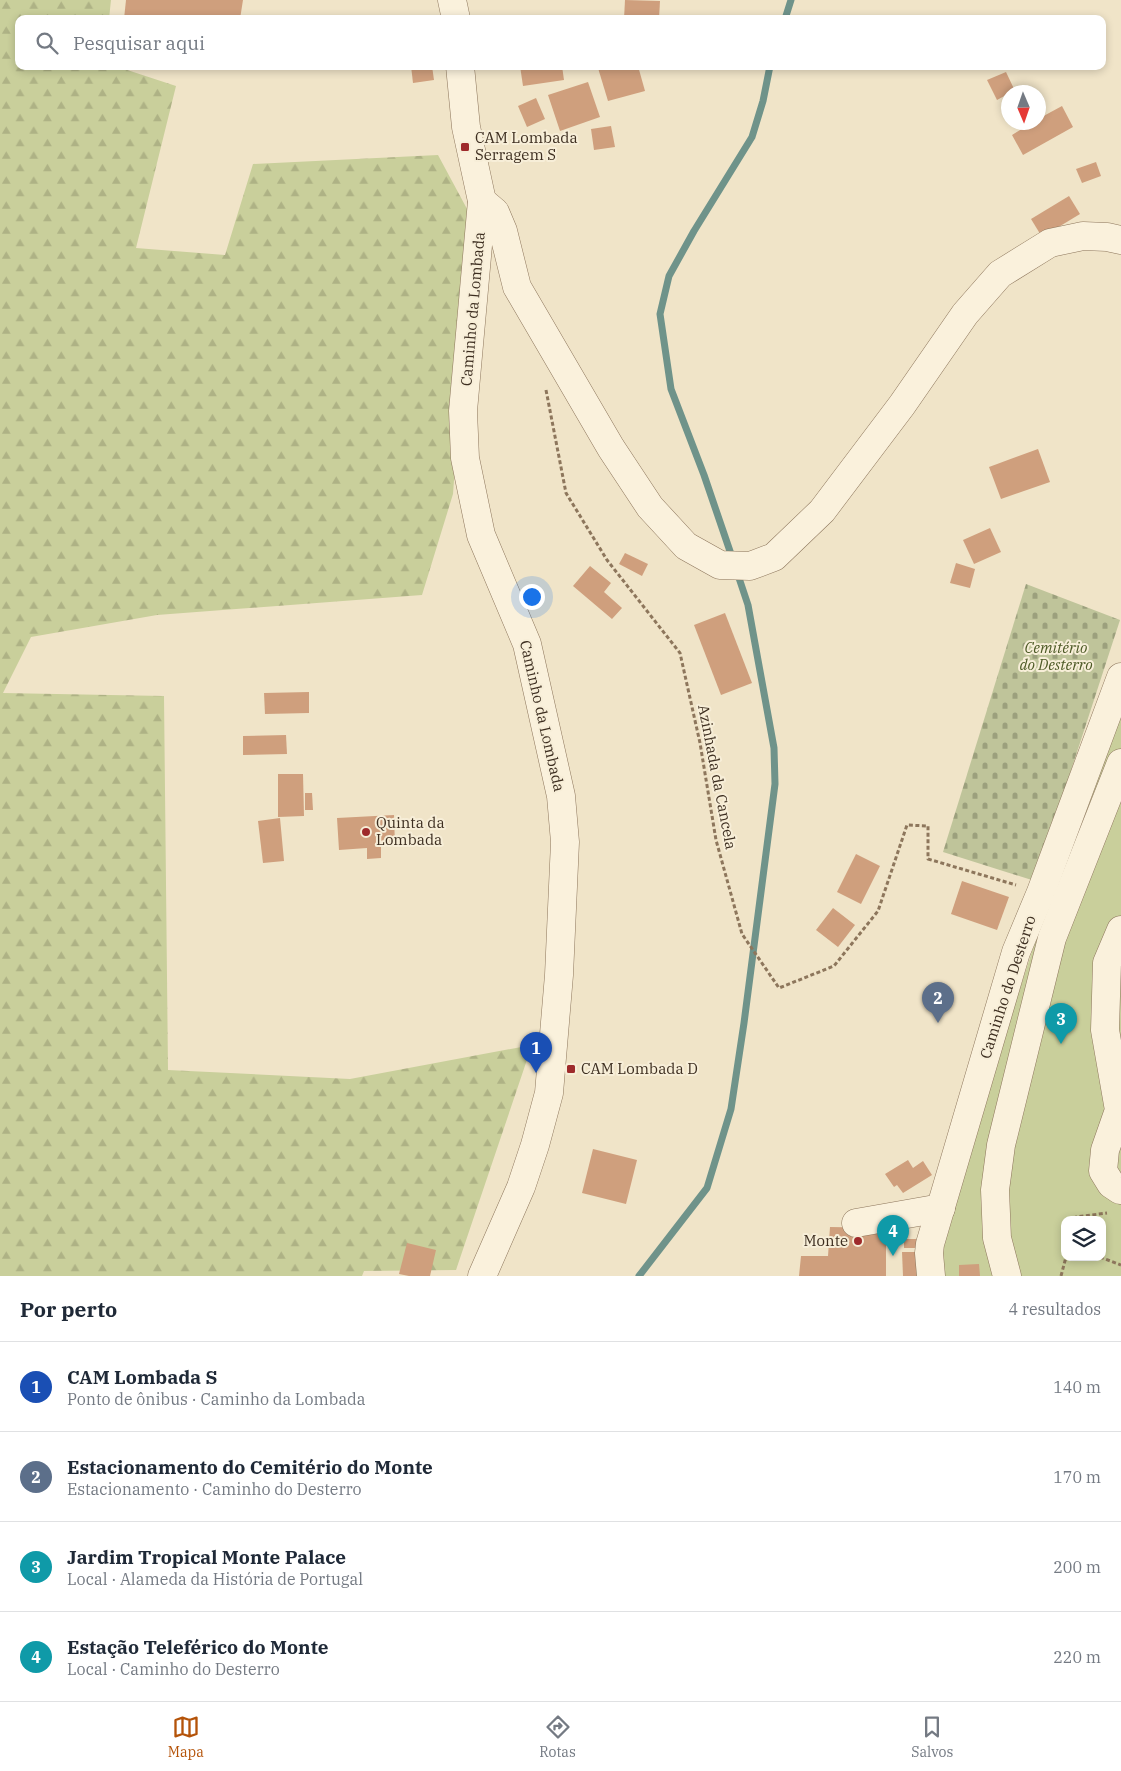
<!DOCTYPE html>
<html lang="pt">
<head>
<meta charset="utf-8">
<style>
	body { margin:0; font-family:"IBM Plex Serif",serif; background:#f6f6f7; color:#1f2937 }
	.controls { position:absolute; right:15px; bottom:15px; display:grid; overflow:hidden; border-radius:10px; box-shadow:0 2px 8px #0003 }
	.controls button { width:45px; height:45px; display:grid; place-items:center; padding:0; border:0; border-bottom:1px solid #e0e1e3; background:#fff; color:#1f2937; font:25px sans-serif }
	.compass { position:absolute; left:1001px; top:85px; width:45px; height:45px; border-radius:50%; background:#fff; box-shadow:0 2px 8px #0003; rotate:178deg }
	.you { position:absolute; left:531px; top:596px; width:18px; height:18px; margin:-12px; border:4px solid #fff; border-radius:50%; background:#1a73e8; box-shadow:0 0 0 8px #1a73e833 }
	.badge { display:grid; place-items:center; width:32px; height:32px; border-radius:50%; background:#b45309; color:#fff; font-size:16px; font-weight:700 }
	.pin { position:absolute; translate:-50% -41px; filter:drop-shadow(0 1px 2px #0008) }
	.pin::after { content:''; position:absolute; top:26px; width:18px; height:15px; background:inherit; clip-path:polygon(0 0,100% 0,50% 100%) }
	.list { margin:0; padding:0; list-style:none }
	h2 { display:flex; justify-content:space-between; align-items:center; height:65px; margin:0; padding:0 20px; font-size:21px }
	h2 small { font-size:16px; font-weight:400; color:#747a83 }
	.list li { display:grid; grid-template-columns:32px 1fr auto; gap:15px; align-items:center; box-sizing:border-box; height:90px; padding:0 20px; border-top:1px solid #e0e1e3 }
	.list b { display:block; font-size:19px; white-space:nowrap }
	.list p { margin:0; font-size:16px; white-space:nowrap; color:#747a83 }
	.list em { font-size:16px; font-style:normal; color:#747a83 }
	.icon { flex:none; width:28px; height:28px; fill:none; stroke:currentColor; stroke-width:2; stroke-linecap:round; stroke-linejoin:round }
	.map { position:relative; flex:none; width:1121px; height:1276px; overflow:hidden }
	.search { position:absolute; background:#fff; box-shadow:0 2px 8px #0003; left:15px; right:15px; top:15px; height:55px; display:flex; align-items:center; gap:12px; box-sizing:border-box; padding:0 18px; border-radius:10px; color:#747a83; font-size:19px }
	.sheet { height:425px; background:#fff }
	nav { display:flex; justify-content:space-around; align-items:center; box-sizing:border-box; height:70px; border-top:1px solid #e0e1e3; background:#fff; font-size:14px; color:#747a83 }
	nav a { display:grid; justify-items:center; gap:2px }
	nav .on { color:#b45309 }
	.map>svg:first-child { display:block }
	.forest { fill:url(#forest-firs) }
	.cemetery { fill:url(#cemetery-stones) }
	.garden { fill:#c9cf9b; fill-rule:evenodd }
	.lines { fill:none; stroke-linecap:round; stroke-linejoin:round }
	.stream { stroke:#6f938a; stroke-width:7 }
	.building { fill:#cf9f7d }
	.minor-casing { stroke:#8d765c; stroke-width:29 }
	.path { stroke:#8d765c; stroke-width:3; stroke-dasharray:4 2.5; stroke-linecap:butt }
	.minor { stroke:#faf1dc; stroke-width:28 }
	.poi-dot { fill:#9e2a2b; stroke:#f7eed8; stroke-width:2 }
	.labels { text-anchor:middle; stroke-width:4; stroke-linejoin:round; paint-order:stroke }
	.poi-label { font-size:15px; fill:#3d2e20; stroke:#f7eed8; text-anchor:start }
	.street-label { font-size:15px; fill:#3d2e20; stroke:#f7eed8 }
	.park-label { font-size:15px; font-style:italic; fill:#4d5a26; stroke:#f7eed8 }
</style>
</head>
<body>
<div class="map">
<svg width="1121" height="1276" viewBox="0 0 1121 1276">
	<defs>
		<pattern id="forest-firs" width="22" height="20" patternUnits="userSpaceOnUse" patternTransform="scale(1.25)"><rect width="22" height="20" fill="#c9cf9b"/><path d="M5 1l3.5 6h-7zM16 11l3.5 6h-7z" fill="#aeb285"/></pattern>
		<pattern id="cemetery-stones" width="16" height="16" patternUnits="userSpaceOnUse" patternTransform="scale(1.25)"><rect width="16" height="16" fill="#bfc49a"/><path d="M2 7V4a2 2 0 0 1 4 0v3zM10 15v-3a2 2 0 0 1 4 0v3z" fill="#9ca07d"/></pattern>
	</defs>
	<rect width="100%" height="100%" fill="#f0e4c8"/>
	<polygon class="forest" points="0,0 111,0 109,19 19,19 19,66 115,66 176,86 136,248 225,255 253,164 438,155 473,220 453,494 422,595 157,615 31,637 3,693 164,696 168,1070 350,1079 532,1045 456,1270 364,1271 362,1276 0,1276"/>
	<polygon class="cemetery" points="1026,584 1120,620 1035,881 943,852"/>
	<path class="garden" d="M 1121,699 L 1121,1276 L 941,1276 L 937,1242 L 1059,869 ZM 1065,1220 L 1102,1220 L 1102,1257 L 1065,1257 Z"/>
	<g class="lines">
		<g class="stream">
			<polyline points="785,19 791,0"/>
			<polyline points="733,560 704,475 671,389 660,314 669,276 694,231 752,137 763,101 770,66"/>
			<polyline points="639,1276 707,1188 731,1109 744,1023 775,784 774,748 748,605 737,572"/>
		</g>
	</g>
	<g class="building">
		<polygon points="126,0 243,0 240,19 124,19"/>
		<polygon points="625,0 660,1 659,19 624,19"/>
		<polygon points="411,66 432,66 434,80 413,83"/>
		<polygon points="520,66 562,66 564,80 523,86"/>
		<polygon points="605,66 638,66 645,91 608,101 598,68"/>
		<polygon points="1006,72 1015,91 1008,92 1008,94 997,100 987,80"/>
		<polygon points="588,82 600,117 560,131 548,95"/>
		<polygon points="536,98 545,119 527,127 518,106"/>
		<polygon points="1062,106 1073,127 1023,155 1012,135 1033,122 1038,122 1038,119"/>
		<polygon points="611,126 615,147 594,150 591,129"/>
		<polygon points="1096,162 1101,176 1082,183 1076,169"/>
		<polygon points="1069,196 1080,214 1042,237 1031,219"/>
		<polygon points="1038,449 1050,482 1001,499 989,467"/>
		<polygon points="990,528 1001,552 974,564 963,540"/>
		<polygon points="625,553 648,564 642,576 619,564"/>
		<polygon points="956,563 975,569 970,588 950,583"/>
		<polygon points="590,566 611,583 604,592 622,608 612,619 573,586"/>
		<polygon points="725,613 752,683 721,695 694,625"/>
		<polygon points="309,692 309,713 265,714 264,693"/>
		<polygon points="286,735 287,754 243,755 243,736"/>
		<polygon points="278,774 303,774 304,816 278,817"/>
		<polygon points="305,793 312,793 313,810 305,810"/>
		<polygon points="394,815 395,846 381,846 381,858 367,859 367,848 339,850 337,818"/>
		<polygon points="280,818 284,861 263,863 258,821"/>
		<polygon points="856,854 880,866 861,904 837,892"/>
		<polygon points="962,881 1009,897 997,930 951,914"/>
		<polygon points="833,908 855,925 838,947 816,930"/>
		<polygon points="593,1149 637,1160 626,1204 582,1193"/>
		<polygon points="908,1160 913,1168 923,1161 932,1175 903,1193 897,1185 894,1187 885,1174"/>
		<polygon points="830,1227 886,1228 886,1276 799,1276 801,1256 828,1256"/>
		<rect x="904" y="1239" width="21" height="9"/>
		<polygon points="407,1243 436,1250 430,1276 409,1276 399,1274"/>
		<polygon points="902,1252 917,1252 918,1276 903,1276"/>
		<polygon points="979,1264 980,1276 959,1276 959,1265"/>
	</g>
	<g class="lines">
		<defs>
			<g id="minor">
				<polyline points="452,0 456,19"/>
				<polyline points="460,66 466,127 482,201 463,411 465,458 481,535 527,644 561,796 565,842 559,975 549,1093 535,1145 521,1187 482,1276"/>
				<polyline points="482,201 495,212 503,231 517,287 611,448 650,507 686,546 720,565 750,566 774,557 822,511 902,405 965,314 1000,274 1050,243 1083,236 1107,237 1121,240"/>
				<polyline points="1120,1190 1111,1184 1103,1171 1105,1150 1119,1110 1105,1030 1107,963 1121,930"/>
				<polyline points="856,1223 941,1208"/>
				<polyline points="931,1276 929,1253 930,1244 1016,952 1041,892 1121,677"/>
				<polyline points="1007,1276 997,1238 995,1190 1001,1145 1052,938 1121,763"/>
			</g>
		</defs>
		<use href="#minor" class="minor-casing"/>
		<g class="path">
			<polyline points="546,390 566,493 607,560 680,653 700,743 716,840 742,934 779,988 834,966 878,911 907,825 928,826 928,859 1016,885"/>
			<polyline points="1076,1220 1076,1217 1107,1213"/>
			<polyline points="1100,1257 1121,1265"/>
			<polyline points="1061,1276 1066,1257"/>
		</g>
		<use href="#minor" class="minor"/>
	</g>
	<g class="poi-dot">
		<rect x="460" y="142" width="10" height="10" rx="2.5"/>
		<circle cx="366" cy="832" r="5"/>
		<rect x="566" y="1064" width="10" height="10" rx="2.5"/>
		<circle cx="858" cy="1241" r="5"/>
	</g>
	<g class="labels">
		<g class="poi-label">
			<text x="475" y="143">CAM Lombada<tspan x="475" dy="17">Serragem S</tspan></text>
			<text x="376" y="828">Quinta da<tspan x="376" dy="17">Lombada</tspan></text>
			<text x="581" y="1074">CAM Lombada D</text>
			<text x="848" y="1246" text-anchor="end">Monte</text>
		</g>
		<g class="street-label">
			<text transform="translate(473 309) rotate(-85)" y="5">Caminho da Lombada</text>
			<text transform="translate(542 716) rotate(77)" y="5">Caminho da Lombada</text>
			<text transform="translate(717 777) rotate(79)" y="5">Azinhada da Cancela</text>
			<text transform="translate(1008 987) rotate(-72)" y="5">Caminho do Desterro</text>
		</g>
		<g class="park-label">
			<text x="1056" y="653">Cemitério<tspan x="1056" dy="17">do Desterro</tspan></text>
		</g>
	</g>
</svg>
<div class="controls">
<button><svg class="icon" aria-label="layers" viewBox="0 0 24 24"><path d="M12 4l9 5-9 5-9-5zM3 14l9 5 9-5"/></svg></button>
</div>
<svg class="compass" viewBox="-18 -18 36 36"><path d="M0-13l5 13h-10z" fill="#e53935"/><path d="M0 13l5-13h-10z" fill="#747a83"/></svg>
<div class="you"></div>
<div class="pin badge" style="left:536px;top:1073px;background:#1a4fb4">1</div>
<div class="pin badge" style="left:938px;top:1023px;background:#5c6f8a">2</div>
<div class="pin badge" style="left:1061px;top:1044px;background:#0f9aa8">3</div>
<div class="pin badge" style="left:893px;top:1256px;background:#0f9aa8">4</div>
<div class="search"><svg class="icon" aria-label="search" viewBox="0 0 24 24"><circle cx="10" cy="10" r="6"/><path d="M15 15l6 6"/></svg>Pesquisar aqui</div>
</div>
<section class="sheet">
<h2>Por perto<small>4 resultados</small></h2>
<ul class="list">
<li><span class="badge" style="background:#1a4fb4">1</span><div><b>CAM Lombada S</b><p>Ponto de ônibus · Caminho da Lombada</p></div><em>140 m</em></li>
<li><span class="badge" style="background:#5c6f8a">2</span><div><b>Estacionamento do Cemitério do Monte</b><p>Estacionamento · Caminho do Desterro</p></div><em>170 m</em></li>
<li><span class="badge" style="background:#0f9aa8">3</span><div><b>Jardim Tropical Monte Palace</b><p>Local · Alameda da História de Portugal</p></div><em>200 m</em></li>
<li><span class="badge" style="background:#0f9aa8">4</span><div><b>Estação Teleférico do Monte</b><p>Local · Caminho do Desterro</p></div><em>220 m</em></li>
</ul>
</section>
<nav>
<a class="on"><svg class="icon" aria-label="map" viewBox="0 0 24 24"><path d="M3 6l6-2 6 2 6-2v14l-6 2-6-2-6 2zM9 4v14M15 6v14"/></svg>Mapa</a>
<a><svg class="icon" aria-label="directions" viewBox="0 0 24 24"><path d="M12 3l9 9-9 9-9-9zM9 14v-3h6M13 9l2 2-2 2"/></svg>Rotas</a>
<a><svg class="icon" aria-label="saved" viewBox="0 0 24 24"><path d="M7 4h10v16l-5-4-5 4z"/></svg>Salvos</a>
</nav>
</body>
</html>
